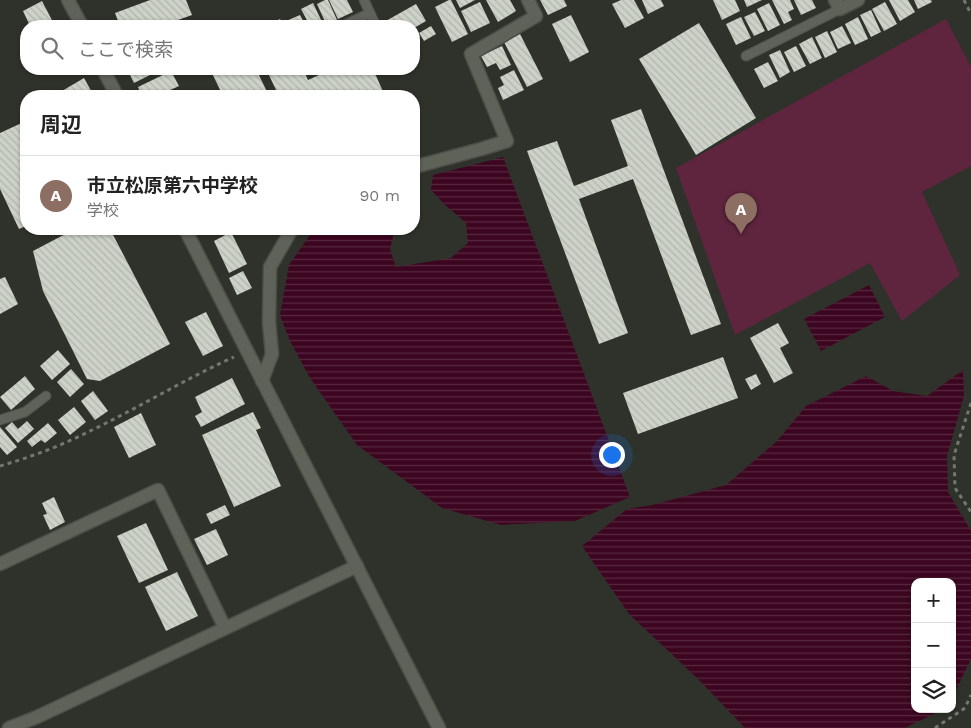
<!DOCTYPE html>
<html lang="ja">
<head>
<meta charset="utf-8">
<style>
	body { margin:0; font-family:"Work Sans","Noto Sans JP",sans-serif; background:#f2f2f2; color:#222 }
	.controls { position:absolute; right:15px; bottom:15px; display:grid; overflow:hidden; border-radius:10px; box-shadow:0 1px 4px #0004 }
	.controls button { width:45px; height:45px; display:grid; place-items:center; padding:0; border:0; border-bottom:1px solid #e0e0e0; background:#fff; color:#222; font:25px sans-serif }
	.you { position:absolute; left:611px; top:454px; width:18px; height:18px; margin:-12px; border:4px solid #fff; border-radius:50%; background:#1a73e8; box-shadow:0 0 0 8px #1a73e833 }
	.badge { display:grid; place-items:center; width:32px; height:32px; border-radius:50%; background:#855366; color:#fff; font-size:16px; font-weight:700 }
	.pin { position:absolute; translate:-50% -41px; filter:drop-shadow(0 1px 2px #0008) }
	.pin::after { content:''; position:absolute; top:26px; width:18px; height:15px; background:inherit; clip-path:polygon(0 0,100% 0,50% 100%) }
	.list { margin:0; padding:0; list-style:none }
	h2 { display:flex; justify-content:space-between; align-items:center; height:65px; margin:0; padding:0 20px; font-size:21px }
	h2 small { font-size:16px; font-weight:400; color:#767676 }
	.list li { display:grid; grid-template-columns:32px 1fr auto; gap:15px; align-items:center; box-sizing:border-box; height:80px; padding:0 20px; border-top:1px solid #e0e0e0 }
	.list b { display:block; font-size:19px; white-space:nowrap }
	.list p { margin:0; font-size:16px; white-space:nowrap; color:#767676 }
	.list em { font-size:16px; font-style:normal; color:#767676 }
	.icon { flex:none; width:28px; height:28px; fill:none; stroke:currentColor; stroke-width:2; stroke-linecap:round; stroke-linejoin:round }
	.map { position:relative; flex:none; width:971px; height:728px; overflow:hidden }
	.search { position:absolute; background:#fff; box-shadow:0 1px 4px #0004; left:20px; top:20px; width:400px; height:55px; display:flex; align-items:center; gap:12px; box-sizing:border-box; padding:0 18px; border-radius:20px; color:#767676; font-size:19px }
	.panel { position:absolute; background:#fff; box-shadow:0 1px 4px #0004; left:20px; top:90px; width:400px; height:145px; border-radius:20px }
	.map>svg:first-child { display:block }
	.green { fill:#5f253e }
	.water { fill:url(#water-rules) }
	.building { fill:url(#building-back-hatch) }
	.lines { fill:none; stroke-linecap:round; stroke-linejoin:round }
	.service-casing { stroke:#4c4f48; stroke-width:11 }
	.minor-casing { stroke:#4c4f48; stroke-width:15 }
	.tertiary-casing { stroke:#4c4f48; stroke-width:15 }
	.path { stroke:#747670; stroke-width:3; stroke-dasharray:4 4; stroke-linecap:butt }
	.service { stroke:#5e6259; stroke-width:9 }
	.minor { stroke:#5e6259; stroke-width:12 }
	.tertiary { stroke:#5e6259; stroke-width:12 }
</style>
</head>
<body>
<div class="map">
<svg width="971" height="728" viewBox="0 0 971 728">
	<defs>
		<pattern id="water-rules" width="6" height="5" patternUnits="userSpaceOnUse" patternTransform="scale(1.25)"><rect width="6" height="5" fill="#3c0520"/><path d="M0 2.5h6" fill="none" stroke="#57293f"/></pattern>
		<pattern id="building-back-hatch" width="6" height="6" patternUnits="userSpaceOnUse" patternTransform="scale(1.25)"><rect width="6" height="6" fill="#cdd2c8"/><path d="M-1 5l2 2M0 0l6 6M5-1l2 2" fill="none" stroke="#b1b5ad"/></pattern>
	</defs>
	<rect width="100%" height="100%" fill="#2f322a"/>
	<polygon class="green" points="946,19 971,67 971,166 922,192 960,275 902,321 870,263 735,335 676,168"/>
	<g class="water">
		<polygon points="503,157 630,497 575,521 501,525 442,508 357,445 310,378 290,341 280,315 289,265 314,229 395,229 390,249 396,267 451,258 468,243 466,223 444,204 431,190 433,175"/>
		<polygon points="869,285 885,317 821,351 804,319"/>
		<polygon points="963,370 964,396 947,456 948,492 971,531 971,659 952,698 952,582 915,582 915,709 944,709 905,728 745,728 700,681 629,614 582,546 627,509 652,505 726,485 777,441 806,406 866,376 893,391 927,396"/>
	</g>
	<g class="building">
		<polygon points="150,0 186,0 192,15 161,26 120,26 115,13"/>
		<polygon points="325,0 328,0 337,20 326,24 317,4"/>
		<polygon points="329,0 347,0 353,12 338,19"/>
		<polygon points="449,0 451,0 468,34 452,42 435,7"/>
		<polygon points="456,0 475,0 460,8"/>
		<polygon points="486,0 510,0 516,11 498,22"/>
		<polygon points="540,0 564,0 567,6 548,15"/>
		<polygon points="621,0 634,0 644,18 625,28 612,4"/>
		<polygon points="642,0 661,0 664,6 648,14"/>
		<polygon points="713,0 735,0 740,11 722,20"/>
		<polygon points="744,0 762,0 747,7"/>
		<polygon points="772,0 790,0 794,9 788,12 792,20 784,24"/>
		<polygon points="794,0 812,0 816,8 801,15"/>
		<polygon points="889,0 908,0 915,12 900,21"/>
		<polygon points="914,0 931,0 932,2 918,9"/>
		<polygon points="42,1 55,26 30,26 23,11"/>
		<polygon points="480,2 490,23 471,32 461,11"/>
		<polygon points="885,2 897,24 884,31 872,9"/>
		<polygon points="313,3 323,24 319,26 310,26 301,9"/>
		<polygon points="769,3 780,25 768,31 757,9"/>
		<polygon points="416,4 426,21 414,28 414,26 387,26 384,22"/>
		<polygon points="871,10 881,32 871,37 860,15"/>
		<polygon points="755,12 765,31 754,36 744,17"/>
		<polygon points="300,15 306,26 288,26 286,21"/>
		<polygon points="571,15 589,52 570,62 552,24"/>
		<polygon points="741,17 751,38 736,45 726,24"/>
		<polygon points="858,17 868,39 855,45 845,24"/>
		<polygon points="280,19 284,26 265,26"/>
		<polygon points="699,23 756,118 696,155 639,59"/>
		<polygon points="431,26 436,34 424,41 419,33"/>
		<polygon points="842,26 851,43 838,49 830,32"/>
		<polygon points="827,31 837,52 825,58 815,37"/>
		<polygon points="520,34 543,79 527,87 504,42"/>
		<polygon points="812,37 822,58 810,64 799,44"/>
		<polygon points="502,46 511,65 500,70 496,63 487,67 481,56"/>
		<polygon points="796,46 806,66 794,72 784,52"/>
		<polygon points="780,50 790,72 780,78 769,55"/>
		<polygon points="768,62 778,81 764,88 754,69"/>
		<polygon points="127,69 152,69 154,73 134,83"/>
		<polygon points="210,69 256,69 269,96 223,96"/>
		<polygon points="266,69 303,69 308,80 332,69 373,69 385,96 279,96"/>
		<polygon points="514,70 524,90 503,100 498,88 504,85 500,77"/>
		<polygon points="171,71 179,86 157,96 142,96 138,87"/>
		<polygon points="84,78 94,96 65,96 62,91"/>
		<polygon points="181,90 184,96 166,96"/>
		<polygon points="641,109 721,324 691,335 633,179 579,199 628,333 599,344 527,151 557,141 574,186 628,166 611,120"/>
		<polygon points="26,121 26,226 19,229 0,189 0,133"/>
		<polygon points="75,229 110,229 170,344 100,381 87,379 43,291 33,251"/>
		<polygon points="231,232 247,264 229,273 214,241"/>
		<polygon points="243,271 252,288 237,295 229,278"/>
		<polygon points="5,277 18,304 0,314 0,279"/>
		<polygon points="206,312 223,346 203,356 185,322"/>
		<polygon points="778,323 789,343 780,348 793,373 774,383 750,338"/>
		<polygon points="58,350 70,364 52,380 40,366"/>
		<polygon points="723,357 738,398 638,434 623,393"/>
		<polygon points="71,369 84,384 70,397 57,382"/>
		<polygon points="756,374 761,384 751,390 745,379"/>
		<polygon points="25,376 35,389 11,410 0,397"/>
		<polygon points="232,378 245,404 201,427 195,416 202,412 195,397"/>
		<polygon points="93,391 108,411 95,420 81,401"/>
		<polygon points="74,407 86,422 70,435 58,420"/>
		<polygon points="253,412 261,428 256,430 281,486 234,507 202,435"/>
		<polygon points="141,413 156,445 129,458 114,427"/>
		<polygon points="27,421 34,429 18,443 5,428 12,422 18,429"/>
		<polygon points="48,423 57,433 45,443 41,440 32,447 27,441"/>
		<polygon points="0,427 17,447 7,455 0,447"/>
		<polygon points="54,497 65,522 50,530 43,515 47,514 42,503"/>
		<polygon points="225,505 230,515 211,524 206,514"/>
		<polygon points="146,523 168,570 139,583 117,536"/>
		<polygon points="216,529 228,555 207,565 194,539"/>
		<polygon points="177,572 198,616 166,631 145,587"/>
	</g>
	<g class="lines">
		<defs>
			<g id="service">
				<polyline points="364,0 376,26"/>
				<polyline points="342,26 370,13"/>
				<polyline points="746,56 840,9"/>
				<polyline points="0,420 25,412 46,396"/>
			</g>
			<g id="minor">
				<polyline points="835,0 840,9 858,0"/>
				<polyline points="414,167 481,149 507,141 471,54 536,16 528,0"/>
				<polyline points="262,381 272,354 269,322 270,267 292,229"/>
				<polyline points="0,564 158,490 225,628"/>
				<polyline points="9,728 37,717 357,566"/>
			</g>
			<g id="tertiary">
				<polyline points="68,0 82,26"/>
				<polyline points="103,69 117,96"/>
				<polyline points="185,229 439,728"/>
			</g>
		</defs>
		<use href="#service" class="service-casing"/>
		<use href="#minor" class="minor-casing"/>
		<use href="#tertiary" class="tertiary-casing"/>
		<g class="path">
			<polyline points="964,0 971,14"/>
			<polyline points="971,403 954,455 955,488 971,512"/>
			<path d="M 0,466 C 31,457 63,445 92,430 C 140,407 185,379 234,357"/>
			<polyline points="935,728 965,708 971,695"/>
		</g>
		<use href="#service" class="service"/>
		<use href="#minor" class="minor"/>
		<use href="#tertiary" class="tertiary"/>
	</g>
</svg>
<div class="controls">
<button>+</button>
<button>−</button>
<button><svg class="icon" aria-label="layers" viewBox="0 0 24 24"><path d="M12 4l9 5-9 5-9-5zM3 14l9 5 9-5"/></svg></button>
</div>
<div class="you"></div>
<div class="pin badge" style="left:741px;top:234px;background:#8d6e63">A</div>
<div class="search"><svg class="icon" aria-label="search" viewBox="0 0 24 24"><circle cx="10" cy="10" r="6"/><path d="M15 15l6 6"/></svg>ここで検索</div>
<section class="panel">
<h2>周辺<small></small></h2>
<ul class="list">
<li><span class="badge" style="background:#8d6e63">A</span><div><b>市立松原第六中学校</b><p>学校</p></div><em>90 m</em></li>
</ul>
</section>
</div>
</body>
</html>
